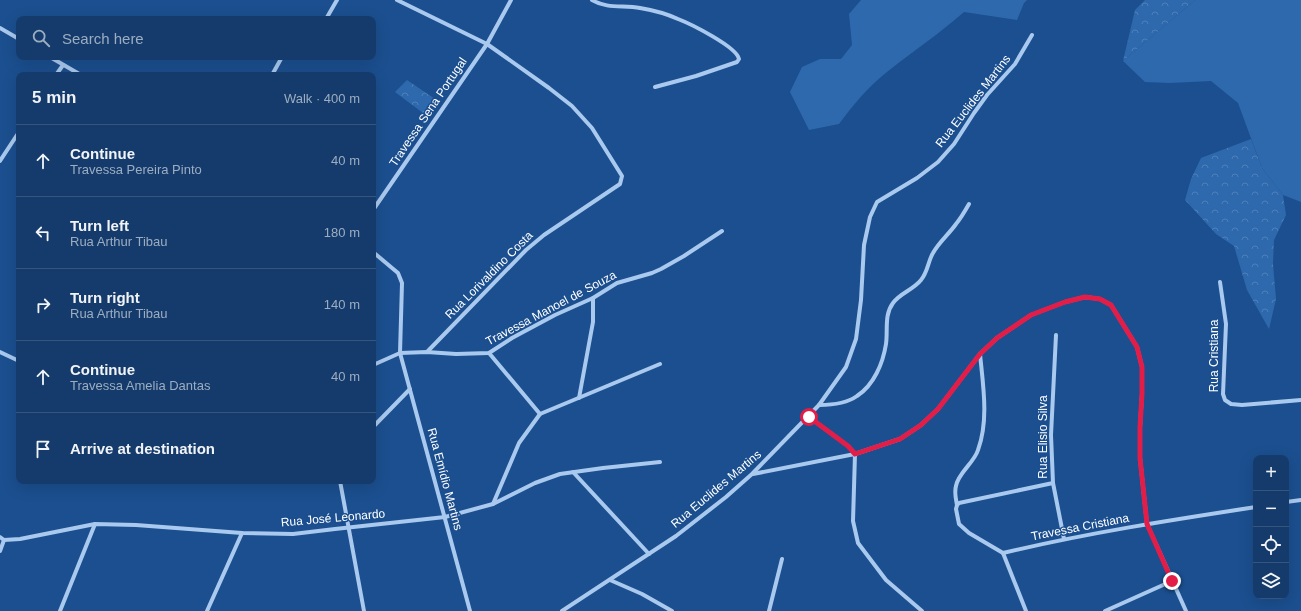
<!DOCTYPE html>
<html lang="en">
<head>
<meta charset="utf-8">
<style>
	body { margin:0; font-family:Arial,sans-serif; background:#1d4271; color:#f1f3f6 }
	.controls { position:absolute; right:12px; bottom:12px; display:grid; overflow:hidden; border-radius:8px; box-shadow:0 4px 16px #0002 }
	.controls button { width:36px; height:36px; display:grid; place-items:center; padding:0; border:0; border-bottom:1px solid #33557e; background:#143b6b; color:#f1f3f6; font:20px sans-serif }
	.stop { position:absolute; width:12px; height:12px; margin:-9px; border:3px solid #e11d48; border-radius:50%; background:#fff }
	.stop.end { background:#e11d48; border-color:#fff; box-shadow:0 1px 4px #0008 }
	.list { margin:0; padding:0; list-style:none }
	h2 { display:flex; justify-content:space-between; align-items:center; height:52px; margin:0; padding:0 16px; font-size:17px }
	h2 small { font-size:13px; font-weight:400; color:#9dadc1 }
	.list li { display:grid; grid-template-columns:26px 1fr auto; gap:12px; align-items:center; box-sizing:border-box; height:72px; padding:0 16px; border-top:1px solid #33557e }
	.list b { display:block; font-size:15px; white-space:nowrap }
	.list p { margin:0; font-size:13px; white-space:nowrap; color:#9dadc1 }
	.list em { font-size:13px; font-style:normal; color:#9dadc1 }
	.icon { flex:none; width:22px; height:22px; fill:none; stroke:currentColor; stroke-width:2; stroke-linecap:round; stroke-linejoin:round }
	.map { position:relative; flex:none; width:1301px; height:611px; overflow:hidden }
	.search { position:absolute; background:#143b6b; box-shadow:0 4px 16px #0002; left:16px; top:16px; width:360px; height:44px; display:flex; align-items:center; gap:10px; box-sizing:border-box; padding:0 14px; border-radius:8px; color:#9dadc1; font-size:15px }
	.panel { position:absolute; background:#143b6b; box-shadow:0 4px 16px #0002; left:16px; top:72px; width:360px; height:412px; border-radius:8px }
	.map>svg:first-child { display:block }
	.green { fill:#2e69ad }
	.forest { fill:url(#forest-crowns) }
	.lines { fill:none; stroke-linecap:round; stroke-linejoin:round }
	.minor { stroke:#a9c9ee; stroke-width:4 }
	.route { stroke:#e11d48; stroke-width:5 }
	.labels { text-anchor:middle; stroke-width:3; stroke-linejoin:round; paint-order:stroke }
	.street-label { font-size:12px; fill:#fff; stroke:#1b4f8f }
</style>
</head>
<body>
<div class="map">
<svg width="1301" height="611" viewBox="0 0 1301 611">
	<defs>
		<pattern id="forest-crowns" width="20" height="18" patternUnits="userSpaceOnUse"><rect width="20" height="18" fill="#2e69ad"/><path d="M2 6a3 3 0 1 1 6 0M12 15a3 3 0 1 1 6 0" fill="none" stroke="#4d80b9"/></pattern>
	</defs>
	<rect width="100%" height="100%" fill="#1b4f8f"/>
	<g class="green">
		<path d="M 861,0 L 1027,0 L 1024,3 L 1017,20 L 964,12 C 939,34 912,52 887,72 C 868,87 853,105 839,124 L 809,130 L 790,92 L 802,67 L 820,59 L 841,59 L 852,45 L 849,14 Z"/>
		<polygon points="1195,0 1301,0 1301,202 1283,195 1262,168 1238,103 1211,81 1170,83 1145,82 1123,61"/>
	</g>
	<g class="forest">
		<polygon points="1145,0 1195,0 1123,61 1135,10"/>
		<polygon points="407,80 438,101 427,116 395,92"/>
		<polygon points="1251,139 1262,168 1283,195 1286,215 1274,240 1273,264 1276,299 1269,329 1247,290 1234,246 1216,234 1185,200 1191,179 1201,158"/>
	</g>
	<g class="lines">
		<g class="minor">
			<polyline points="397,0 487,44 549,88 572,106 592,128 622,176 620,184 544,235 526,250 427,352"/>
			<path d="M 592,0 C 607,9 623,5 640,8 C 652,10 667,14 678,19 C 691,24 737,47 739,59 L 737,62 L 696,76 L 655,87"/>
			<polyline points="326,19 337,0"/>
			<polyline points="0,28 19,39"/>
			<polyline points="50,57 81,75"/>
			<polyline points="56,75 63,65"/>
			<polyline points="272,75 282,57"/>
			<polyline points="0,161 19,132"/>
			<polyline points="373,210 487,44 511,0"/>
			<polyline points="373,252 398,273 402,283 400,353 470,611"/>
			<polyline points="1220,282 1226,324 1223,394 1225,400 1231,404 1242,405 1301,400"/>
			<polyline points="1056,335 1051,435 1053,483 1064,539"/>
			<polyline points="0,352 19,361"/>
			<polyline points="489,353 540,414"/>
			<polyline points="373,365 400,353 427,352 456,354 489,353 512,338 555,315 593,298 617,283 652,273 661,269 684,256 722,231"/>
			<polyline points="579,398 593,322 593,298"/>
			<path d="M 819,405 C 832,405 846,404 857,396 C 874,385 883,363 886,344 C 888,330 884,315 893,303 C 900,293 913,290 921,280 C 928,272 928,261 933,253 C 939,242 949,234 956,224 C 961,218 965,211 969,204"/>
			<polyline points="809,417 848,446 855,454 853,521 858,543 886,580 922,611"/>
			<polyline points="373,427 410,389"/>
			<polyline points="573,472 649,554"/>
			<polyline points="753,474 855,454 900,439 921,425 938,409 980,354 997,338 1031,315 1065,302 1085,297 1100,299 1111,305 1137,347 1142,367 1142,394 1140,427 1140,458 1147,524 1186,611"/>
			<polyline points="340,481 364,611"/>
			<polyline points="1286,502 1301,500"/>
			<polyline points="493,504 519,443 540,414 660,364"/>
			<path d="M 957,505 C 956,499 954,492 956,486 C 958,473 974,463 978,450 C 989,420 983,385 980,354"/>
			<polyline points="0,537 4,540 20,539 95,524 136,525 242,533 293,534 335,529 445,517 493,504 535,483 560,474 603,468 660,462"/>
			<polyline points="0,551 4,540"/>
			<path d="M 1003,553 C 1087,533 1171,520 1256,507"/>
			<polyline points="610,580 642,594 672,611"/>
			<polyline points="60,611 95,524"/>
			<polyline points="207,611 242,533"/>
			<polyline points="562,611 676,536 726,497 752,474 819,405 846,367 856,339 861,300 864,245 870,217 877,202 917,178 938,162 954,144 974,113 987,95 1015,64 1032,35"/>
			<polyline points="769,611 782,559"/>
			<polyline points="1026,611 1003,553 969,533 959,524 956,509 957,505 959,503 1053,483"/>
			<polyline points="1105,611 1172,581"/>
		</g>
	</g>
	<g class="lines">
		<polyline class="route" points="809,417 848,446 855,454 900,439 921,425 938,409 980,354 997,338 1031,315 1065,302 1085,297 1100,299 1111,305 1137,347 1142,367 1142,394 1140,427 1140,458 1147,524 1172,581"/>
	</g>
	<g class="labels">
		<g class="street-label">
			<text transform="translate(973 101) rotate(-52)" y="4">Rua Euclides Martins</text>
			<text transform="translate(428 112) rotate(-56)" y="4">Travessa Sena Portugal</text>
			<text transform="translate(489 275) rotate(-45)" y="4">Rua Lorivaldino Costa</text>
			<text transform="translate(551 308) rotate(-28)" y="4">Travessa Manoel de Souza</text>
			<text transform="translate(1214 356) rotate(-90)" y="4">Rua Cristiana</text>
			<text transform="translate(1043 437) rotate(-90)" y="4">Rua Elisio Silva</text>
			<text transform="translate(445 479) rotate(75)" y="4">Rua Emídio Martins</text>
			<text transform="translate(716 489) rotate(-40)" y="4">Rua Euclides Martins</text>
			<text transform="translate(333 518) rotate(-5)" y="4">Rua José Leonardo</text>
			<text transform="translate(1080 527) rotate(-11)" y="4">Travessa Cristiana</text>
		</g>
	</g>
</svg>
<div class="controls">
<button>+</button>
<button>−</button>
<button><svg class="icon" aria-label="locate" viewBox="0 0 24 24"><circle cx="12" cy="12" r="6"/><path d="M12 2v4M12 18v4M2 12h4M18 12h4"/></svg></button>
<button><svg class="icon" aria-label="layers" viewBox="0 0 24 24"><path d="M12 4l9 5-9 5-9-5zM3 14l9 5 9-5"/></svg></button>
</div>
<div class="stop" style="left:809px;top:417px"></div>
<div class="stop end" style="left:1172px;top:581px"></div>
<div class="search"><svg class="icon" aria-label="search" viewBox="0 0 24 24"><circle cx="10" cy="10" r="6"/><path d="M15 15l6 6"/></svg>Search here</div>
<section class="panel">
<h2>5 min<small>Walk · 400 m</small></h2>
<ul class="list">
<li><svg class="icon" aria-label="ahead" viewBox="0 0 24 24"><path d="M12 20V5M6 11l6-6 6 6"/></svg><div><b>Continue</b><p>Travessa Pereira Pinto</p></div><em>40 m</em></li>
<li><svg class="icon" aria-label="left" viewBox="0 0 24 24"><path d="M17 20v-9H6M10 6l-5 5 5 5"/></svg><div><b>Turn left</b><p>Rua Arthur Tibau</p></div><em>180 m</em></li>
<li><svg class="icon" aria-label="right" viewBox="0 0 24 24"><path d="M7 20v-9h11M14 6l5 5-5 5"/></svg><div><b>Turn right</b><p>Rua Arthur Tibau</p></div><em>140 m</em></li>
<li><svg class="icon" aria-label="ahead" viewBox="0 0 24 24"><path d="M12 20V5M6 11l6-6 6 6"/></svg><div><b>Continue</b><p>Travessa Amelia Dantas</p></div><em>40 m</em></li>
<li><svg class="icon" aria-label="arrive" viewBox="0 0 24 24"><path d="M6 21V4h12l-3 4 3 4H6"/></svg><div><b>Arrive at destination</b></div></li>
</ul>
</section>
</div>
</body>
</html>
